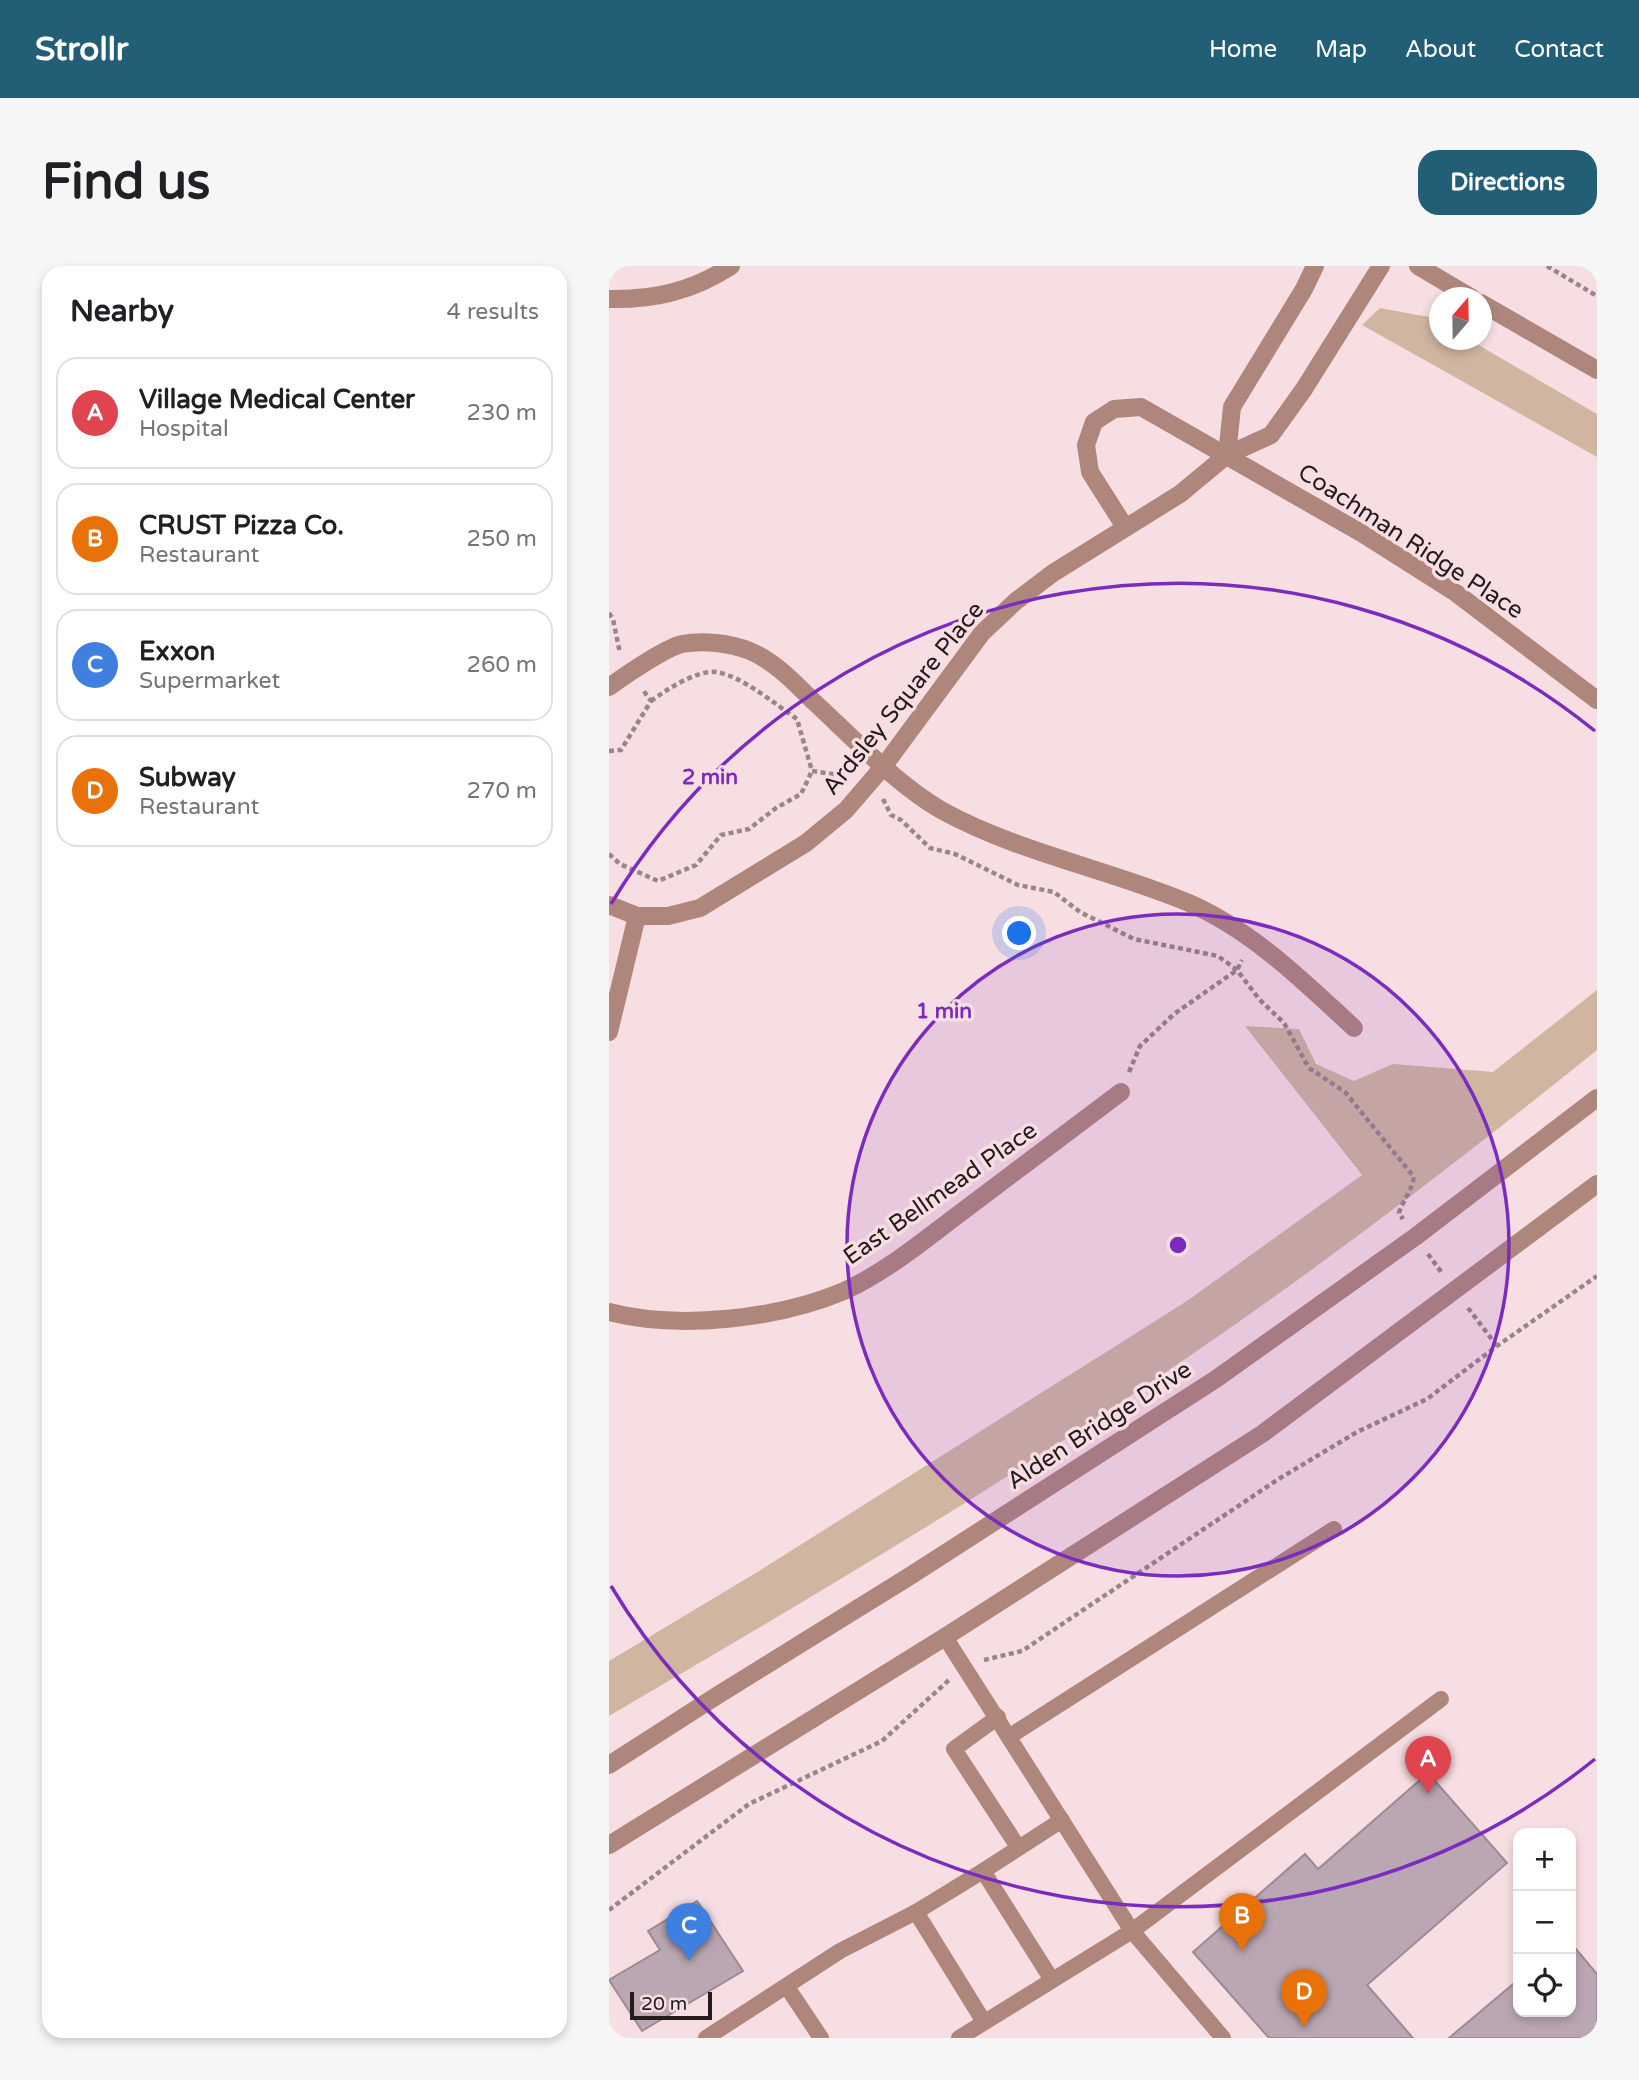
<!DOCTYPE html>
<html lang="en">
<head>
<meta charset="utf-8">
<style>
	body { margin:0; font-family:"Varela Round",sans-serif; background:#f6f6f6; color:#202124 }
	.controls { position:absolute; right:21px; bottom:21px; display:grid; overflow:hidden; border-radius:14px; box-shadow:0 4px 10px #0003 }
	.controls button { width:63px; height:63px; display:grid; place-items:center; padding:0; border:0; border-bottom:2px solid #e0e0e0; background:#fff; color:#202124; font:35px sans-serif }
	.compass { position:absolute; left:820px; top:21px; width:63px; height:63px; border-radius:50%; background:#fff; box-shadow:0 4px 10px #0003; rotate:20deg }
	.scale { position:absolute; left:21px; bottom:18px; width:82px; box-sizing:border-box; padding-left:7px; border:4px solid #241b1c; border-top:0; font-size:19px; line-height:24px; white-space:nowrap; color:#241b1c; -webkit-text-stroke:5px #f7dee2; paint-order:stroke }
	.you { position:absolute; left:411px; top:668px; width:24px; height:24px; margin:-18px; border:5px solid #fff; border-radius:50%; background:#1a73e8; box-shadow:0 0 0 10px #1a73e833 }
	.badge { display:grid; place-items:center; width:46px; height:46px; border-radius:50%; background:#225e76; color:#fff; font-size:23px; font-weight:700 }
	.pin { position:absolute; translate:-50% -58px; filter:drop-shadow(0 2px 4px #0008) }
	.pin::after { content:''; position:absolute; top:37px; width:24px; height:21px; background:inherit; clip-path:polygon(0 0,100% 0,50% 100%) }
	.list { margin:0; padding:0; list-style:none }
	h2 { display:flex; justify-content:space-between; align-items:center; height:91px; margin:0; padding:0 28px; font-size:30px }
	h2 small { font-size:23px; font-weight:400; color:#757577 }
	.list li { display:grid; grid-template-columns:46px 1fr auto; gap:21px; align-items:center; box-sizing:border-box; height:112px; margin:0 14px 14px; padding:0 14px; border:2px solid #e0e0e0; border-radius:21px }
	.list b { display:block; font-size:26px; white-space:nowrap }
	.list p { margin:0; font-size:23px; white-space:nowrap; color:#757577 }
	.list em { font-size:23px; font-style:normal; color:#757577 }
	.icon { flex:none; width:38px; height:38px; fill:none; stroke:currentColor; stroke-width:2; stroke-linecap:round; stroke-linejoin:round }
	.map { position:relative; flex:none; width:988px; height:1772px; overflow:hidden; border-radius:21px }
	header { display:flex; align-items:center; gap:42px; box-sizing:border-box; height:98px; padding:0 35px; background:#225e76; color:#fff }
	header strong { font-size:33px }
	nav { display:flex; gap:38px; margin-inline-start:auto; font-size:24px }
	.intro { display:flex; align-items:center; justify-content:space-between; box-sizing:border-box; height:168px; padding:0 42px }
	h1 { margin:0; font-size:49px }
	.button { padding:18px 32px; border-radius:21px; background:#225e76; color:#fff; font-size:24px; font-weight:700 }
	main { display:flex; gap:42px; padding:0 42px }
	aside { flex:1; background:#fff; border-radius:21px; box-shadow:0 4px 10px #0003 }
	.map>svg:first-child { display:block }
	.green { fill:#d0b6a1 }
	.building { fill:#baa7b3; stroke:#9c8a96; stroke-width:2 }
	.lines { fill:none; stroke-linecap:round; stroke-linejoin:round }
	.path { stroke:#988689; stroke-width:4.5; stroke-dasharray:5 3.5; stroke-linecap:butt }
	.service { stroke:#af867b; stroke-width:16 }
	.minor { stroke:#af867b; stroke-width:18 }
	.tertiary { stroke:#af867b; stroke-width:18 }
	.ring { fill:none; stroke:#7b2cbf; stroke-width:3.5 }
	.labels { text-anchor:middle; stroke-width:7; stroke-linejoin:round; paint-order:stroke }
	.street-label { font-size:24px; fill:#241b1c; stroke:#f7dee2 }
	.centre { fill:#7b2cbf; stroke:#f7dee2; stroke-width:3.5 }
	.ring-label { font-size:21px; text-anchor:middle; font-weight:bold; fill:#7b2cbf; stroke:#f7dee2; stroke-width:7; stroke-linejoin:round; paint-order:stroke }
</style>
</head>
<body>
<header>
<strong>Strollr</strong>
<nav><a>Home</a><a>Map</a><a>About</a><a>Contact</a></nav>
</header>
<div class="intro"><h1>Find us</h1><a class="button">Directions</a></div>
<main>
<aside>
<h2>Nearby<small>4 results</small></h2>
<ul class="list">
<li><span class="badge" style="background:#e0444e">A</span><div><b>Village Medical Center</b><p>Hospital</p></div><em>230 m</em></li>
<li><span class="badge" style="background:#e8710a">B</span><div><b>CRUST Pizza Co.</b><p>Restaurant</p></div><em>250 m</em></li>
<li><span class="badge" style="background:#3f7fe0">C</span><div><b>Exxon</b><p>Supermarket</p></div><em>260 m</em></li>
<li><span class="badge" style="background:#e8710a">D</span><div><b>Subway</b><p>Restaurant</p></div><em>270 m</em></li>
</ul>
</aside>
<div class="map">
<svg width="988" height="1772" viewBox="0 0 988 1772">
	<rect width="100%" height="100%" fill="#f7dee2"/>
	<g class="green">
		<polygon points="771,42 825,52 830,56 830,74 861,74 988,148 988,191 753,59"/>
		<path d="M 988,724 L 988,784 C 834,908 676,1028 511,1137 C 345,1248 172,1349 0,1450 L 0,1395 L 150,1305 L 578,1035 L 753,909 L 636,760 L 690,763 L 707,798 L 745,815 L 784,798 L 884,806 Z"/>
	</g>
	<g class="building">
		<polygon points="819,1507 898,1597 758,1719 804,1772 660,1772 584,1686 696,1588 709,1603"/>
		<polygon points="88,1635 134,1705 33,1765 0,1714 51,1684 39,1665"/>
		<polygon points="962,1677 988,1708 988,1772 840,1772 909,1714 909,1746 962,1746"/>
	</g>
	<g class="lines">
		<g class="path">
			<polyline points="938,0 988,30"/>
			<polyline points="0,347 4,353 11,387"/>
			<path d="M 42,435 C 57,424 87,404 107,406 C 133,410 166,438 188,453 L 203,505 L 237,510"/>
			<polyline points="0,485 12,484 42,435 34,424"/>
			<path d="M 274,533 L 282,549 L 292,554 L 321,582 L 346,588 L 409,619 L 445,626 L 471,646 L 525,673 L 609,690 L 628,704 L 650,733 L 675,757 L 700,802 L 736,826 L 805,911 C 803,924 794,934 790,947 L 794,953"/>
			<polyline points="0,588 11,598 49,615 87,599 112,569 140,563 167,542 192,528 203,505"/>
			<polyline points="520,806 531,780 565,748 628,704 633,694"/>
			<polyline points="819,988 833,1007"/>
			<polyline points="859,1042 888,1080"/>
			<polyline points="375,1394 413,1385 668,1214 748,1166 818,1133 888,1080 988,1010"/>
			<polyline points="0,1644 140,1538 273,1475 340,1414"/>
		</g>
		<g class="service">
			<polyline points="336,1371 523,1665 832,1433"/>
			<polyline points="389,1451 345,1483 409,1581"/>
			<polyline points="401,1470 725,1263"/>
			<polyline points="374,1605 453,1554"/>
			<polyline points="307,1646 374,1605 443,1714"/>
			<polyline points="178,1721 212,1772"/>
			<polyline points="97,1772 231,1685 307,1646 375,1756"/>
			<polyline points="350,1772 523,1665 614,1772"/>
		</g>
		<g class="minor">
			<path d="M 0,33 C 45,34 84,25 122,0"/>
			<polyline points="618,189 623,141 695,23 706,0"/>
			<polyline points="516,261 481,206 477,179 485,156 505,143 532,141 754,268 847,327 988,434"/>
			<path d="M 0,421 C 15,410 56,382 73,378 C 94,374 121,377 141,385 C 165,395 185,416 203,434 C 242,470 287,518 332,544 C 410,587 499,603 580,637 C 644,665 694,715 745,762"/>
			<polyline points="0,639 28,650 59,650 91,642 197,577 237,544 274,501 373,367 407,335 444,307 571,228 618,189 662,169 695,123 772,0"/>
			<polyline points="0,766 28,650"/>
			<path d="M 0,1046 C 70,1064 169,1053 235,1025 C 277,1006 314,975 350,948 C 404,907 458,867 512,826"/>
		</g>
		<g class="tertiary">
			<polyline points="809,0 863,32"/>
			<polyline points="872,37 988,104"/>
			<polyline points="0,1499 109,1429 301,1310 607,1113 806,971 988,832"/>
			<polyline points="0,1579 336,1371 653,1168 988,918"/>
		</g>
	</g>
	<circle cx="569" cy="979" r="331" fill="#7b2cbf" fill-opacity=".12"/>
	<g class="ring">
		<circle cx="569" cy="979" r="331"/>
		<path d="M986 1493A662 662 0 0 1 2 1320M2 638A662 662 0 0 1 986 465"/>
	</g>
	<g class="labels">
		<g class="street-label">
			<text transform="translate(802 275) rotate(33)" y="8">Coachman Ridge Place</text>
			<text transform="translate(294 432) rotate(-51)" y="8">Ardsley Square Place</text>
			<text transform="translate(331 927) rotate(-35)" y="8">East Bellmead Place</text>
			<text transform="translate(490 1159) rotate(-33)" y="8">Alden Bridge Drive</text>
		</g>
	</g>
	<circle cx="569" cy="979" r="10" class="centre"/>
	<g class="ring-label">
		<text x="101" y="518">2 min</text>
		<text x="335" y="752">1 min</text>
	</g>
</svg>
<div class="controls">
<button>+</button>
<button>−</button>
<button><svg class="icon" aria-label="locate" viewBox="0 0 24 24"><circle cx="12" cy="12" r="6"/><path d="M12 2v4M12 18v4M2 12h4M18 12h4"/></svg></button>
</div>
<svg class="compass" viewBox="-18 -18 36 36"><path d="M0-13l5 13h-10z" fill="#e53935"/><path d="M0 13l5-13h-10z" fill="#757577"/></svg>
<div class="scale">20 m</div>
<div class="you"></div>
<div class="pin badge" style="left:819px;top:1528px;background:#e0444e">A</div>
<div class="pin badge" style="left:633px;top:1685px;background:#e8710a">B</div>
<div class="pin badge" style="left:80px;top:1695px;background:#3f7fe0">C</div>
<div class="pin badge" style="left:695px;top:1761px;background:#e8710a">D</div>
</div>
</main>
</body>
</html>
